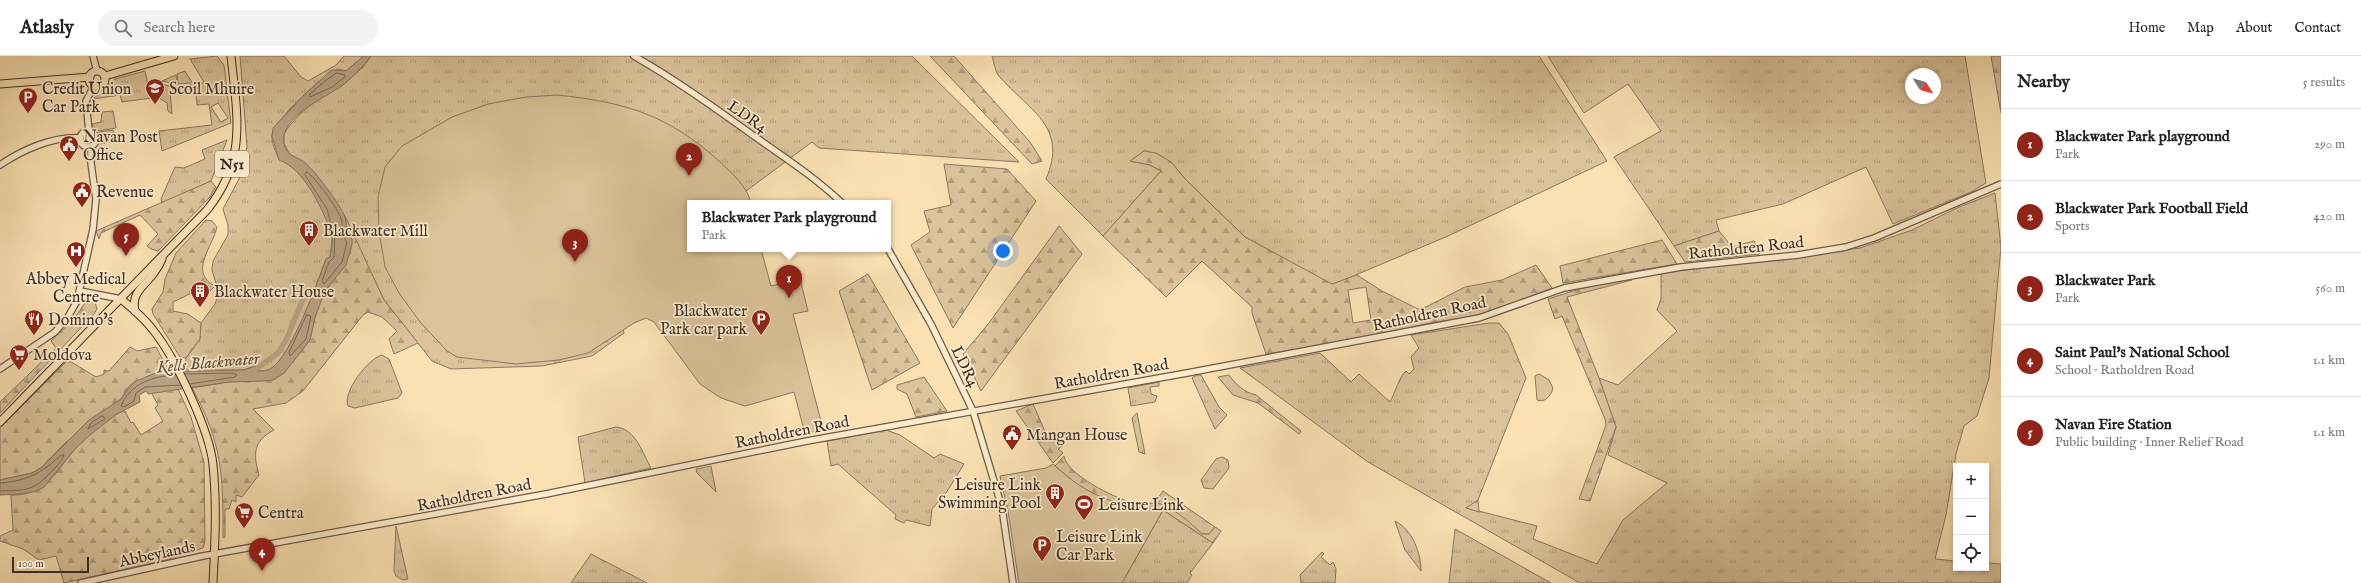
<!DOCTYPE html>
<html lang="en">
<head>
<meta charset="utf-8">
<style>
	body { margin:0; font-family:"IM FELL English",serif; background:#f2f2f2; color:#222 }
	.controls { position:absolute; right:12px; bottom:12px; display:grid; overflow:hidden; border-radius:0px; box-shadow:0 2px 6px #0003 }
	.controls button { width:36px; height:36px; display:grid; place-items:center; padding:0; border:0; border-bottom:1px solid #e0e0e0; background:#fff; color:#222; font:20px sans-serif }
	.compass { position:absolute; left:1905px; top:12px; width:36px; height:36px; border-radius:50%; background:#fff; box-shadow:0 2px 6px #0003; rotate:126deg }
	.scale { position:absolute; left:12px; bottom:10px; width:77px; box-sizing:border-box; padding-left:4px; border:2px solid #3e2e28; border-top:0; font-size:11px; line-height:14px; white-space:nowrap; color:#3e2e28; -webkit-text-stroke:3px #fceccd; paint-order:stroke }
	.you { position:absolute; left:1003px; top:195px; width:14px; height:14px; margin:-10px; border:3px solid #fff; border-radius:50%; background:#1a73e8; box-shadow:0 0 0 6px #1a73e833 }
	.badge { display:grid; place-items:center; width:26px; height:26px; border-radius:50%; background:#8f2418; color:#fff; font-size:13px; font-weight:700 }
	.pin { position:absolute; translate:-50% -33px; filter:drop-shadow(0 1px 2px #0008) }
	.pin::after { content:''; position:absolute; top:21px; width:14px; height:12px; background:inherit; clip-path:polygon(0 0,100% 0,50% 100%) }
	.popup { position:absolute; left:687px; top:144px; width:204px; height:52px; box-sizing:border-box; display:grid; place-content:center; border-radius:0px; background:#fff; filter:drop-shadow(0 1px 3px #0005); font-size:13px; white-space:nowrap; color:#767676 }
	.popup b { font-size:15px; color:#222 }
	.popup::after { content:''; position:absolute; left:50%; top:100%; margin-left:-8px; border:8px solid transparent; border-top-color:#fff }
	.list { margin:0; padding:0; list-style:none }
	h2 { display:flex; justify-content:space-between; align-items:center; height:52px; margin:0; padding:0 16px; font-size:17px }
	h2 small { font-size:13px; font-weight:400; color:#767676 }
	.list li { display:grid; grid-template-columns:26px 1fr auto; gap:12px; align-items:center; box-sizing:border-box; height:72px; padding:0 16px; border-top:1px solid #e0e0e0 }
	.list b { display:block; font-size:15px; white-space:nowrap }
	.list p { margin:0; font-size:13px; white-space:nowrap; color:#767676 }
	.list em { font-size:13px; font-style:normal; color:#767676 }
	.icon { flex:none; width:22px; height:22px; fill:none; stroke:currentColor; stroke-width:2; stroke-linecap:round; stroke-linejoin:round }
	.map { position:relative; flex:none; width:2001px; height:527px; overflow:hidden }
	header { display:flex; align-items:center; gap:24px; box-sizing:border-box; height:56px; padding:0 20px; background:#fff; border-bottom:1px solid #e0e0e0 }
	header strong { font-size:19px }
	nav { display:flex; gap:22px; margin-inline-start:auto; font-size:14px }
	.search { width:280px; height:36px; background:#f2f2f2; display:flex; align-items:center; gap:10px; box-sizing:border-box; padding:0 14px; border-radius:22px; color:#767676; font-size:15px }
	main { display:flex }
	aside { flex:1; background:#fff }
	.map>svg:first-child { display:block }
	.grass { fill:url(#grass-tufts); stroke:#8c7862; fill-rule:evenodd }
	.forest { fill:url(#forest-firs); stroke:#8c7862; fill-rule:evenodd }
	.green { fill:#dbc39b; stroke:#8c7862 }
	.water { fill:#bba483; stroke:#89755f }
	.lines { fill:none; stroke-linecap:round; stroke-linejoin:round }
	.shore { stroke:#7c6956; stroke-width:1 }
	.canal { stroke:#bba483; stroke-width:5.5 }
	.minor-casing { stroke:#6d5b4a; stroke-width:8 }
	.major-casing { stroke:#3e2e28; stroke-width:9 }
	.minor { stroke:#fceccd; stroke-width:5.5 }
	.major { stroke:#fbe1b2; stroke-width:7 }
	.labels { text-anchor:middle; stroke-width:3.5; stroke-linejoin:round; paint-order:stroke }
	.shield { fill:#fceccd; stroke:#77675a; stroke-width:1 }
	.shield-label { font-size:15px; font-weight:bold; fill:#3e2e28 }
	.poi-label { font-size:16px; fill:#3e2e28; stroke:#fceccd; text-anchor:start }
	.street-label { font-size:16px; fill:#3e2e28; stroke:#fceccd }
	.water-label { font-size:17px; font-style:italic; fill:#5d4c3f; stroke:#fceccd }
</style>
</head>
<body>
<header>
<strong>Atlasly</strong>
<div class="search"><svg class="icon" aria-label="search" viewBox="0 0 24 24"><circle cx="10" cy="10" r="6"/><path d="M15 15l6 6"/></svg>Search here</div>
<nav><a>Home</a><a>Map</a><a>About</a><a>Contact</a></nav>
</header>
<main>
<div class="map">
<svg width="2001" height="527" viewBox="0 0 2001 527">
	<defs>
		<pattern id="grass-tufts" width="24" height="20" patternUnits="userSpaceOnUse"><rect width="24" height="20" fill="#dbc39b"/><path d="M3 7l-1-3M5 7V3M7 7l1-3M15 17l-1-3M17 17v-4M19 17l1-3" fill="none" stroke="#b39f7e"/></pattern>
		<pattern id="forest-firs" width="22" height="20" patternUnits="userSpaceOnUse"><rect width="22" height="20" fill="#dbc39b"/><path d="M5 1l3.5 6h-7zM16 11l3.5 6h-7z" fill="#b39f7e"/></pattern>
	</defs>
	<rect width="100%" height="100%" fill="#fbe1b2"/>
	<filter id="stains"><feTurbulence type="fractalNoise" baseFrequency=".005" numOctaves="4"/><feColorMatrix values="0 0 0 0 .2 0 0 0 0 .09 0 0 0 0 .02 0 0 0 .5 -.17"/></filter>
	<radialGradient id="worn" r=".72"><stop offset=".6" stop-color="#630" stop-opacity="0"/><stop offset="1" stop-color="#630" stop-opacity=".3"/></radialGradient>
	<g class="grass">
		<path d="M 217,0 L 224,9 L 231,67 L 162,95 L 159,75 L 212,69 L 209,48 L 197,49 L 196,37 L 192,37 L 190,27 L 178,28 L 177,18 L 185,15 L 195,31 L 204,26 L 190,3 ZM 218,47 L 228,62 L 221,66 L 211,51 Z"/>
		<path d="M 240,0 L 284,0 L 301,21 L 308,25 L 336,9 L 344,0 L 364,0 L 346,15 L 337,13 C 322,22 275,62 272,79 C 271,86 276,97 279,103 C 302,112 326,153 331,176 C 333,185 331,193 330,201 L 326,203 C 318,225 290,304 270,313 C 267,315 262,315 258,315 L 256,310 L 243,314 L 185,314 L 186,302 L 200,283 L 201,267 L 215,248 L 219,237 L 212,214 L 213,205 L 228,179 L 228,169 L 223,153 L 239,123 L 247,91 Z"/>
		<polygon points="371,0 912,0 1019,106 819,92 812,86 730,147 690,147 617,250 624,277 592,300 542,310 451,313 432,305 384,244 336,145 315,117 302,105 290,100 284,87 284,78 290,69 303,55 320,41 343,29 363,11"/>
		<path d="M 992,0 L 1539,0 L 1607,105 L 1448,180 L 1332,229 L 1245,181 L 1186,124 L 1171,106 L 1144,95 L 1131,105 L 1150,109 L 1161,115 L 1103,180 L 1046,123 C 1069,70 1028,54 999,20 C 995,16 994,6 992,0 Z"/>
		<path d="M 1548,0 L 1965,0 L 1986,127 L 1971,136 L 1893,168 L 1866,111 L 1783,148 L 1716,164 L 1719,175 L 1674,190 L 1614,101 L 1661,75 L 1628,28 L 1584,57 ZM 1911,18 L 1935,18 L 1935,42 L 1911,42 Z"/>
		<polygon points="145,15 151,42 122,46 120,39 93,43 115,23"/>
		<polygon points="176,19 177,28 162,25"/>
		<polygon points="152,25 175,32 175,34 170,35 172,58 168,55 167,47 154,39"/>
		<polygon points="113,55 116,72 98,75 93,70 92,68 101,66 102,56"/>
		<polygon points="113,74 115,85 100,88 101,80 99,76"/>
		<polygon points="227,84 211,125 162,148 161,143 175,111 184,112 205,103 202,94"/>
		<path d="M 1995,137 L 2001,191 L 1989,322 L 1977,360 L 1964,370 L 1956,398 L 1946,459 L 1935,503 L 1956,505 L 1956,512 L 1986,512 L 1986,507 L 2001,508 L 2001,527 L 1580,527 L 1368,406 L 1240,312 L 1320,297 L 1351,326 L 1359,318 L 1390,346 C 1395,337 1399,321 1406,315 L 1409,318 L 1414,313 L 1411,301 L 1419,292 L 1411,279 L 1489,267 L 1499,267 L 1508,278 L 1526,322 L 1478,444 L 1467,452 L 1537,470 L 1533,483 L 1597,508 L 1623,464 L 1667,427 L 1608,399 L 1616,371 L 1599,322 L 1618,329 L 1677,275 L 1657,254 L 1661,243 L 1661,217 L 1860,192 L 1912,174 L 1959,151 Z"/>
		<path d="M 382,299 L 389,303 L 402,337 L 398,342 L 355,352 L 348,350 C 342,336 369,302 382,299 Z"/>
		<polygon points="1197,319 1201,319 1219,351 1227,359 1215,373 1192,322"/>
		<polygon points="1159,326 1159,330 1150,331 1151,338 1157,340 1155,346 1131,350 1128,332"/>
		<polygon points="1137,357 1145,398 1139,396 1132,362"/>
		<path d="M 616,371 C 636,373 643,398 651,412 L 585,427 L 578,381 Z"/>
		<polygon points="886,374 900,379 934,402 940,398 964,408 946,437 932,453 930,470 906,464 904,467 895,463 896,459 838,408 831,410 827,385"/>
		<polygon points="1222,401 1228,404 1229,412 1213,433 1204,432 1201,424 1216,403"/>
		<polygon points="711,410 716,436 697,417 696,413"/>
		<polygon points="1163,435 1215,471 1209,478 1202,478 1166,451 1155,446"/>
		<polygon points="1163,454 1213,487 1190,517 1192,519 1187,527 1122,527"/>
		<path d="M 1395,465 C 1414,475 1421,499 1421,515 L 1405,494 Z"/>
		<polygon points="396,470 408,523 403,524 396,520 394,515"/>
		<polygon points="1455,473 1551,527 1449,527"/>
		<polygon points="1322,496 1324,498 1321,501 1330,509 1333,506 1336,513 1335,527 1301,527 1300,519"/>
		<polygon points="591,498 647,527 571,527"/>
	</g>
	<g class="forest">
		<polygon points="930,0 954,0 1030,86 1042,105 1032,108"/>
		<polygon points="1991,0 2001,0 2001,57"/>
		<path d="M 1144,95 L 1156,97 L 1171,106 L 1186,124 L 1245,181 L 1332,228 L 1357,219 L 1382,235 L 1418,253 L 1426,251 L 1465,231 L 1502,224 L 1536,209 L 1552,232 L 1489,256 L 1466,262 L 1435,266 L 1358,283 L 1266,298 L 1252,257 L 1252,251 L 1202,205 L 1166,241 L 1103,180 L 1161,115 L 1150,109 L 1130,105 ZM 1366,231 L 1371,264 L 1353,267 L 1348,234 Z"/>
		<polygon points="944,108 1007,113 1036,145 953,272 911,189 930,176 924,155 951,149"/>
		<polygon points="211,125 216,131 210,141 158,195 151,193 147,190 158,178 140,159 101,177 99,183 96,175"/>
		<path d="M 345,160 L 384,244 L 418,287 L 394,298 L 389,283 L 397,275 L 382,261 L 368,256 L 363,259 L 303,335 L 286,347 L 253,353 L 274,374 C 253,385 253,398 259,419 L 242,441 L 236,439 L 236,446 L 232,444 L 229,453 L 225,453 L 225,481 L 223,482 C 223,420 223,388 192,332 L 228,326 L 273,324 L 284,317 L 310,284 L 315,261 L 323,240 L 350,198 L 352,183 L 347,179 Z"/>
		<path d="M 206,164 L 212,165 L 217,171 C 213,190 188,217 215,230 L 210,235 L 200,233 L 173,246 L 173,255 L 188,258 L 201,267 L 200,283 L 186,302 L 180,301 L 153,258 L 152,253 L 163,236 L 165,223 L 176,197 Z"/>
		<polygon points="1059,170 1082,198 981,335 963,298 989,267"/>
		<polygon points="1719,175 1732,191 1754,185 1760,198 1685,206 1674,190"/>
		<polygon points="1662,184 1677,208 1563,227 1560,210"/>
		<polygon points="868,218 920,307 872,334 839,235"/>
		<polygon points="1625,223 1632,224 1567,241 1599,322 1616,371 1590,445 1579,443 1606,369 1605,363 1562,260 1555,263 1548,243 1579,233"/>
		<polygon points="87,244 95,246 97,253 94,258 0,357 0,346 56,292 51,285 74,263"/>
		<polygon points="130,291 137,295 156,291 169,315 158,316 130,329 121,343 65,387 41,412 32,417 0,424 0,372 68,304 96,321 104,318 104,314 109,315"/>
		<path d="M 1229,319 C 1236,329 1244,336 1256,339 L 1301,375 L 1299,378 L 1258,347 L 1233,339 L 1218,321 Z"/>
		<polygon points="924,321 947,355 916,361 907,338 897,333 897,329"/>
		<path d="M 178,333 L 191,361 L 204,406 L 205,485 L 203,492 L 166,504 L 64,527 L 56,500 L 39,504 L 23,493 L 0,485 L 0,480 L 13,474 L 11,439 C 45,440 55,417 74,394 C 85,381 108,363 122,355 L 125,355 L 131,367 L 133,366 L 141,379 L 163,365 L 155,352 L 158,349 L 151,336 Z"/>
		<polygon points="1033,348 1047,380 1057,381 1064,389 1058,393 1063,397 1053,407 1016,355"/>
		<path d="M 1064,400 C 1067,419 1115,442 1133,447 C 1144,450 1154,444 1166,450 C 1179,457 1192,468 1202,478 L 1209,478 L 1215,471 L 1221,475 L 1213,487 L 1163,454 L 1110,446 L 1094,439 L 1079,430 L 1055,410 Z"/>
		<polygon points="1478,444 1479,456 1466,452"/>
	</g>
	<g class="green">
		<path d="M 557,39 C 625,46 669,59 720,106 C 732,117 747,130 751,147 L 690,147 L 690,193 L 761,193 L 771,230 L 800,223 L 808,255 L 793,258 L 823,373 L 805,378 L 794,336 L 745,350 L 721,342 L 700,328 L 654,266 L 646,262 L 634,267 L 588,297 L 559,304 L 516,308 L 457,301 L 447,295 L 420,266 L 399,237 L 385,211 L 379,175 L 378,141 L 385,111 L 402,90 L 452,61 L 488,48 L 526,41 Z"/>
		<path d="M 1539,318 L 1549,324 L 1553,332 C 1551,340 1545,347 1537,344 L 1535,320 Z"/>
		<path d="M 1053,408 C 1088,441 1116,450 1163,454 L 1122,527 L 1019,527 L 1008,455 L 1000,420 L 1046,412 Z"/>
	</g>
	<path class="water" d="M 364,0 L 371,0 C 363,11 354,20 343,29 C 327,41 278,61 284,88 C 287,99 294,100 303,105 C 313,112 341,150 345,161 C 347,166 346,173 347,179 L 352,183 L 352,188 L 346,209 L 328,231 L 323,240 L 315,261 L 310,284 L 284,317 L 273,324 L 265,325 L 228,326 L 148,338 L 146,335 L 139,339 L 140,346 L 117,358 L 91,378 L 75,393 L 44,431 C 32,439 15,438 0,439 L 0,424 L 32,417 L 41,412 L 89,364 L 121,343 L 134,326 L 158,316 L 243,314 L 256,310 L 258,315 C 262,315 267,315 270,313 C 290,303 318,225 326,203 L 330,201 C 331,193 334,184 331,176 C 323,154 304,112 279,104 L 272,80 L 273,72 L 306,37 L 332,14 L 346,15 Z"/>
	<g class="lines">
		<g class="shore">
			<polygon points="337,17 345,19 345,21 332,31 310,41 310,38 325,25"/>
			<path d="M 307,116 C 315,121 339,154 341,163 C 344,172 341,179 347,186 L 342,206 L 324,228 L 322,225 L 329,206 L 334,201 L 335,175 L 331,169 L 327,153 L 305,119 Z"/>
			<polygon points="307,259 311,260 306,283 290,300 289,297"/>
			<polyline points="185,318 233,317 237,319 235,321 190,328"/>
			<path d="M 175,319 C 153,320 130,328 121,350 L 124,351 L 134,345 L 136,337 L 145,331 L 181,329"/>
			<polygon points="103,360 105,363 88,373 91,367"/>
			<path d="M 0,427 C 27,425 42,417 61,399 L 64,399 C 61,407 54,413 48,419 C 32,436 23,434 0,435"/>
		</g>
		<polyline class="canal" points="252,316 278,297 286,284 306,236"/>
		<defs>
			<g id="minor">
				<polyline points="93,0 97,15"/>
				<path d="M 634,0 C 676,24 715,52 754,80 C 784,101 816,122 842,147"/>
				<circle cx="88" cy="83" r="8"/>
				<polyline points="89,76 86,45 94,30"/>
				<path d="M 0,109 C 22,94 53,80 81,82"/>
				<polyline points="888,193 931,268 973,355 1002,452 1013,527"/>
				<polyline points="80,235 121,243"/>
				<polyline points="0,313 55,276 68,261 77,245 93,173 96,143 91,107 91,90"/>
				<polyline points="81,527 203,500 546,438 807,385 1187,317 1479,262 1564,232 1681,211 1798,199 1846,191 1874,182 2001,128"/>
			</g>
			<g id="major">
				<circle cx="97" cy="23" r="8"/>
				<polyline points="105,20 174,0"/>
				<polyline points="0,28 90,21"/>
				<path d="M 121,243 C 132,252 144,262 153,274 C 175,301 210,375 213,409 C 217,448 215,488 213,527"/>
				<path d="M 135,255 C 131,236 144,231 154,217 C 157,213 160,208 162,203"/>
				<path d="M 0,366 L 207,154 C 248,103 237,59 231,0"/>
			</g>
		</defs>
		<use href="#minor" class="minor-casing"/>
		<use href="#major" class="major-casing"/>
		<use href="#minor" class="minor"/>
		<use href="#major" class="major"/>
	</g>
	<defs>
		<symbol id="school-pin" viewBox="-11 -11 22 30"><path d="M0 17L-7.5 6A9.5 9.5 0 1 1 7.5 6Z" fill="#8f2418" stroke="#fceccd"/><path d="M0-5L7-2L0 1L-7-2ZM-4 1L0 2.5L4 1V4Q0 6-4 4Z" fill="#fff"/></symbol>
		<symbol id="parking-pin" viewBox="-11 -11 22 30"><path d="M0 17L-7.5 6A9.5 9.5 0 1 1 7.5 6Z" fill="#8f2418" stroke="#fceccd"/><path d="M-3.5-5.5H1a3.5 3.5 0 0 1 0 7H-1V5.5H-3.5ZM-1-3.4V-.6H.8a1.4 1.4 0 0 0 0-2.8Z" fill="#fff"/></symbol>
		<symbol id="civic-pin" viewBox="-11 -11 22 30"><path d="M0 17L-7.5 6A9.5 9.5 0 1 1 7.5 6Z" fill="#8f2418" stroke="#fceccd"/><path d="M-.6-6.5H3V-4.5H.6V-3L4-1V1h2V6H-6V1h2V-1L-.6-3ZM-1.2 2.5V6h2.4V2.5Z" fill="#fff"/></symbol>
		<symbol id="building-pin" viewBox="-11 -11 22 30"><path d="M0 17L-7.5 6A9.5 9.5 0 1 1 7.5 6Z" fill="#8f2418" stroke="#fceccd"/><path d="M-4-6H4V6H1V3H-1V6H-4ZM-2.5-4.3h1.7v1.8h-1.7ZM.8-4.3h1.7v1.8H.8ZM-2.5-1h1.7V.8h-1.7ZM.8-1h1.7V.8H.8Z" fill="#fff"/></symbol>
		<symbol id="hospital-pin" viewBox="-11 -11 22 30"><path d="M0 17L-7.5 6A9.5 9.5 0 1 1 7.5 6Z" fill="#8f2418" stroke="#fceccd"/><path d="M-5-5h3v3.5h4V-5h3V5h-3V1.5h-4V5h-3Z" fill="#fff"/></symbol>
		<symbol id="restaurant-pin" viewBox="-11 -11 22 30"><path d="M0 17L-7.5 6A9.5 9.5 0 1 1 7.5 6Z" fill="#8f2418" stroke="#fceccd"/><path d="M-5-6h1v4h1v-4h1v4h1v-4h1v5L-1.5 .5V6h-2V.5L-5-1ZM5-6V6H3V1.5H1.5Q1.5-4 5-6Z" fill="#fff"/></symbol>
		<symbol id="supermarket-pin" viewBox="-11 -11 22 30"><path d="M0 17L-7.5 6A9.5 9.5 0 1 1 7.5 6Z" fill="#8f2418" stroke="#fceccd"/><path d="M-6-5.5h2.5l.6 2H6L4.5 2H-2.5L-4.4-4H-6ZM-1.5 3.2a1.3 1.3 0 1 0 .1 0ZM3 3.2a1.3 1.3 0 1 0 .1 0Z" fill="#fff"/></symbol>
		<symbol id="stadium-pin" viewBox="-11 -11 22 30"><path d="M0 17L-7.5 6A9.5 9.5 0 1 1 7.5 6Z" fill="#8f2418" stroke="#fceccd"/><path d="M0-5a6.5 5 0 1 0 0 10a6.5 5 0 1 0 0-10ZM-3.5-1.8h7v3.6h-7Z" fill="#fff"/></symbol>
	</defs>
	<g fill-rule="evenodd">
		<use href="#school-pin" x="144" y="21" width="22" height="30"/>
		<use href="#parking-pin" x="17" y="30" width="22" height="30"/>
		<use href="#civic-pin" x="58" y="78" width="22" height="30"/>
		<use href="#civic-pin" x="71" y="124" width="22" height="30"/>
		<use href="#building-pin" x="298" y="163" width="22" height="30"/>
		<use href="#hospital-pin" x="65" y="184" width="22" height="30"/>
		<use href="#building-pin" x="189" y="224" width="22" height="30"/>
		<use href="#restaurant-pin" x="23" y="252" width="22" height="30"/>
		<use href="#parking-pin" x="750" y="252" width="22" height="30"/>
		<use href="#supermarket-pin" x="8" y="287" width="22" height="30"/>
		<use href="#civic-pin" x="1001" y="367" width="22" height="30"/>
		<use href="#building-pin" x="1044" y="426" width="22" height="30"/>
		<use href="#stadium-pin" x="1073" y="437" width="22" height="30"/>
		<use href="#supermarket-pin" x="233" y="445" width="22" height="30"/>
		<use href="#parking-pin" x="1031" y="478" width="22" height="30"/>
	</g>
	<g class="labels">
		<rect class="shield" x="215" y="95" width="34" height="26" rx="3"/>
		<g class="shield-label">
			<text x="232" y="113">N51</text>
		</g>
		<g class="poi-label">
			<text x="42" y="38">Credit Union<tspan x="42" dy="18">Car Park</tspan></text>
			<text x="169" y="38">Scoil Mhuire</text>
			<text x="83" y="86">Navan Post<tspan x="83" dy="18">Office</tspan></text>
			<text x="96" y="141">Revenue</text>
			<text x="323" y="180">Blackwater Mill</text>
			<text x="76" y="228" text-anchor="middle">Abbey Medical<tspan x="76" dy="18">Centre</tspan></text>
			<text x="214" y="241">Blackwater House</text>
			<text x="747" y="260" text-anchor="end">Blackwater<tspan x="747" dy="18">Park car park</tspan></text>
			<text x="48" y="269">Domino's</text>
			<text x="33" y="304">Moldova</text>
			<text x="1026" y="384">Mangan House</text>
			<text x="1041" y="434" text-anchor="end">Leisure Link<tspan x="1041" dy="18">Swimming Pool</tspan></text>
			<text x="1098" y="454">Leisure Link</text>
			<text x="258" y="462">Centra</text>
			<text x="1056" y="486">Leisure Link<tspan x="1056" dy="18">Car Park</tspan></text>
		</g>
		<g class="street-label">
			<text transform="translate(748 60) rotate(35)" y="6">LDR4</text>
			<text transform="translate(1746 191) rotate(-6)" y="6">Ratholdren Road</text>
			<text transform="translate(1429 257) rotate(-12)" y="6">Ratholdren Road</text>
			<text transform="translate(966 310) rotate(64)" y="6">LDR4</text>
			<text transform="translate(1111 317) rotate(-10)" y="6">Ratholdren Road</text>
			<text transform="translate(792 375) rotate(-11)" y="6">Ratholdren Road</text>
			<text transform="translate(474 438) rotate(-11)" y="6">Ratholdren Road</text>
			<text transform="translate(157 497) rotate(-12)" y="6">Abbeylands</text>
		</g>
		<g class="water-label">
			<text transform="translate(208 306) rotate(-5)" y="6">Kells Blackwater</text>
		</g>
	</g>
	<rect width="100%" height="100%" filter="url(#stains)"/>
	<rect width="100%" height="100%" fill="url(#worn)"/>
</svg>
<div class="controls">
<button>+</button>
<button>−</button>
<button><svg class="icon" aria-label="locate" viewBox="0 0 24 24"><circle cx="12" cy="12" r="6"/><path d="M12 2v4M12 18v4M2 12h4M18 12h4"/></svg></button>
</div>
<svg class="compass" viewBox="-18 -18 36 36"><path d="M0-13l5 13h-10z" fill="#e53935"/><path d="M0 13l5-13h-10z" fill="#767676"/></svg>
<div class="scale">100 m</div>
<div class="you"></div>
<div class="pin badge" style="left:789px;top:242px">1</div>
<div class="popup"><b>Blackwater Park playground</b>Park</div>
<div class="pin badge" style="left:689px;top:120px">2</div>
<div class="pin badge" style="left:575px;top:206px">3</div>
<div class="pin badge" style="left:262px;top:515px">4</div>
<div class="pin badge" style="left:126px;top:200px">5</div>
</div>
<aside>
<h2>Nearby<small>5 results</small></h2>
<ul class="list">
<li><span class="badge">1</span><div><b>Blackwater Park playground</b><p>Park</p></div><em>290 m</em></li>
<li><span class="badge">2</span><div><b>Blackwater Park Football Field</b><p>Sports</p></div><em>420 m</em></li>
<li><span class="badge">3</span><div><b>Blackwater Park</b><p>Park</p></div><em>560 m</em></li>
<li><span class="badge">4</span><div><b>Saint Paul's National School</b><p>School · Ratholdren Road</p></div><em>1.1 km</em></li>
<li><span class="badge">5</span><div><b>Navan Fire Station</b><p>Public building · Inner Relief Road</p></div><em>1.1 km</em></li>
</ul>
</aside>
</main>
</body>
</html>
